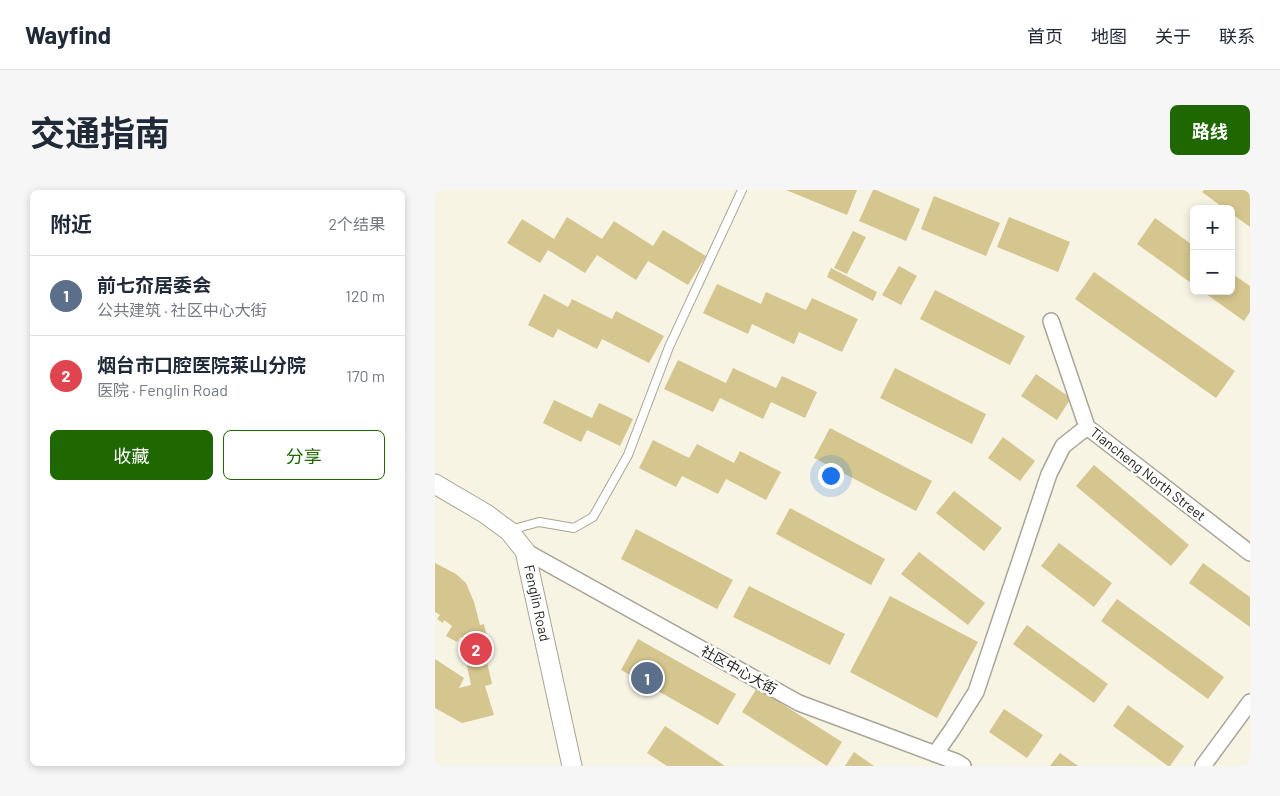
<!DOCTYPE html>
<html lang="zh">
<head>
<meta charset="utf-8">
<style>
	body { margin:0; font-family:Barlow,"Noto Sans SC",sans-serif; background:#f6f6f7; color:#1f2937 }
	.controls { position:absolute; right:15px; top:15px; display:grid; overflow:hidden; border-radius:8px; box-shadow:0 2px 8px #0003 }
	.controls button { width:45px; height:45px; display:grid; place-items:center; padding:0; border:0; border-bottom:1px solid #e0e1e3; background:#fff; color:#1f2937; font:25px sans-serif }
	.you { position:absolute; left:395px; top:285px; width:18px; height:18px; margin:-12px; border:4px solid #fff; border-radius:50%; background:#1a73e8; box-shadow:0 0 0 8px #1a73e833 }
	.badge { display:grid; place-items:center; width:32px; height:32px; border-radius:50%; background:#1f6700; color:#fff; font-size:16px; font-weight:700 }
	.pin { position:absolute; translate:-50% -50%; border:2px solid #fff; box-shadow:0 1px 5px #0006 }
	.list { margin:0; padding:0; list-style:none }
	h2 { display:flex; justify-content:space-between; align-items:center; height:65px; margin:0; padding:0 20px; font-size:21px }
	h2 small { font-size:16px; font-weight:400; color:#747a83 }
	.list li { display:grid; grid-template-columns:32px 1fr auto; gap:15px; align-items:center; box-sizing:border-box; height:80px; padding:0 20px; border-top:1px solid #e0e1e3 }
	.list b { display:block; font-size:19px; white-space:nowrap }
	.list p { margin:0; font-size:16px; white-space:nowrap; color:#747a83 }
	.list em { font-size:16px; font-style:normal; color:#747a83 }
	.actions { display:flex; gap:10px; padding:15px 20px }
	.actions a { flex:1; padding:11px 0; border:1px solid #1f6700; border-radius:8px; text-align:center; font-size:18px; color:#1f6700 }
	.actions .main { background:#1f6700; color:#fff }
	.map { position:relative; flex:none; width:815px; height:576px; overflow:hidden; border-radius:8px }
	header { display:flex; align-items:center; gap:30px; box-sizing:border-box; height:70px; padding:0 25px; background:#fff; border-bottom:1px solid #e0e1e3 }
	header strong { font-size:24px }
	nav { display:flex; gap:28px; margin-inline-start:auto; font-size:18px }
	.intro { display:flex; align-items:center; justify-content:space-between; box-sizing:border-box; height:120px; padding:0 30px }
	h1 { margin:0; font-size:35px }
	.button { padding:12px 22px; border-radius:8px; background:#1f6700; color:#fff; font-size:18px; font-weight:700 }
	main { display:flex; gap:30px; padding:0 30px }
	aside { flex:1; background:#fff; border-radius:8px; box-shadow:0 2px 8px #0003 }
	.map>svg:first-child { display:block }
	.building { fill:#d4c68e }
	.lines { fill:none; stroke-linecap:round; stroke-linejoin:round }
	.service-casing { stroke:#a8a596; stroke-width:10 }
	.minor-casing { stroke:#a8a596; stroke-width:18 }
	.tertiary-casing { stroke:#a8a596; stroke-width:21 }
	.service { stroke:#fff; stroke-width:8 }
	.minor { stroke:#fff; stroke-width:15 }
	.tertiary { stroke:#fff; stroke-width:19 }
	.labels { text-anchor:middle; stroke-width:5; stroke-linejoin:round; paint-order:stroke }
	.street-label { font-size:14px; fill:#201e19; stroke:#fff }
</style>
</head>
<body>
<header>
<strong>Wayfind</strong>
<nav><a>首页</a><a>地图</a><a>关于</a><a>联系</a></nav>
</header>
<div class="intro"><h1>交通指南</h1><a class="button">路线</a></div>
<main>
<aside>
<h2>附近<small>2个结果</small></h2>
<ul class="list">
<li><span class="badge" style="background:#5c6f8a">1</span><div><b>前七夼居委会</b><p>公共建筑 · 社区中心大街</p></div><em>120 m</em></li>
<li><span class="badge" style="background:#e0444e">2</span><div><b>烟台市口腔医院莱山分院</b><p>医院 · Fenglin Road</p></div><em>170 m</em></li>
</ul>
<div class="actions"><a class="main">收藏</a><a>分享</a></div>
</aside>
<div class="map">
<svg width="815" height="576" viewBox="0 0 815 576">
	<rect width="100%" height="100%" fill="#f7f4e4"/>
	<g class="building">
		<polygon points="351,0 422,0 412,25"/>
		<polygon points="438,0 441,0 485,19 471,51 424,31"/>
		<polygon points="769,0 815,0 815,37 796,23 796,19 790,19 767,2"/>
		<polygon points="499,6 565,33 551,66 486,39"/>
		<polygon points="132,27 167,49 179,31 218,56 228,40 271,66 253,95 213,71 201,90 162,65 150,83 113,60 105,73 72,53 87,29 119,49"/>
		<polygon points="574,27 635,52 623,82 562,57"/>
		<polygon points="720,28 759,56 759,95 702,54"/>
		<polygon points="418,41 431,47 412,84 399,78"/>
		<polygon points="464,76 482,86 466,115 447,105"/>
		<polygon points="396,78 442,102 438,111 392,87"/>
		<polygon points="659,82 800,181 781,208 640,109"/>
		<polygon points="796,83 815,96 815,122 809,131 767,101 796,101"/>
		<polygon points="282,94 326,114 331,102 371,120 377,108 423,129 407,162 364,142 359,154 317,134 313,144 268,123"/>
		<polygon points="500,100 590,146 575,175 485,129"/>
		<polygon points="109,104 133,117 137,109 177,129 181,121 229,146 214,173 167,149 162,159 123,139 118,148 93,135"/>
		<polygon points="243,170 291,193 298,178 341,198 347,186 382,202 370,228 336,212 328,229 285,208 278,222 229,199"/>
		<polygon points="460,178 551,224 537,254 445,208"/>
		<polygon points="601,184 636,208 622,230 586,206"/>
		<polygon points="119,210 157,228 164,213 198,229 185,256 152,240 146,252 108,233"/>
		<polygon points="395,238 497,291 481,321 379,268"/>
		<polygon points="568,247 600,271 585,291 553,268"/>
		<polygon points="218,250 254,268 262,254 299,273 305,261 346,282 331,310 291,289 283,304 247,286 241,297 204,278"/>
		<polygon points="659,275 754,355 736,376 641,296"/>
		<polygon points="519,301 567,338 549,361 501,323"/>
		<polygon points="355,318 450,369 436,395 341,344"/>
		<polygon points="201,339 298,390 282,419 186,369"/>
		<polygon points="624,353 677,393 659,417 606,376"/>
		<polygon points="484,362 550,413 533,435 466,384"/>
		<polygon points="0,373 21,384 31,393 39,412 45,435 49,434 53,454 48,455 57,494 50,496 59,525 27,533 0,518 0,469 29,488 24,498 36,495 26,446 22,452 11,446 17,436 9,430 8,433 2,429 5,425 0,422"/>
		<polygon points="768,373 815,407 815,437 754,393"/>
		<polygon points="314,396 410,444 395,475 298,427"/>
		<polygon points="455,406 543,452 502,528 415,482"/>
		<polygon points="682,409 789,487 773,509 666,431"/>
		<polygon points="592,435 673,494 659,513 578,454"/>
		<polygon points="203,449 301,504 283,535 186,480"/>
		<polygon points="322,498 407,552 392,576 307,522"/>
		<polygon points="693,515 749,556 735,576 733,576 678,536"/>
		<polygon points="569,519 608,545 592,568 554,542"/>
		<polygon points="230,536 290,576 232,576 212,563"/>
		<polygon points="419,562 439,576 410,576"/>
		<polygon points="625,563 643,576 615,576"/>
	</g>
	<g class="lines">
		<defs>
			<polyline id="service" points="75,340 104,332 139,338 158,327 193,265 234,157 307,0"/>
			<g id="minor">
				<polyline points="616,131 652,237 815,363"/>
				<polyline points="90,361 364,513 522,572 528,576"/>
				<polyline points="500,564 517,540 541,502 614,284 628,256 652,237"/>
				<polyline points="768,576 815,512"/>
			</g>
			<polyline id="tertiary" points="0,294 51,324 74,341 90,361 137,576"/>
		</defs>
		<use href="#service" class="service-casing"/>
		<use href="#minor" class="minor-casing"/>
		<use href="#tertiary" class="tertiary-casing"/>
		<use href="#service" class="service"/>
		<use href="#minor" class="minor"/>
		<use href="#tertiary" class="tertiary"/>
	</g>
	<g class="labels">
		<g class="street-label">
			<text transform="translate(713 284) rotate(38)" y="5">Tiancheng North Street</text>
			<text transform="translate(102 413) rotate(78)" y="5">Fenglin Road</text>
			<text transform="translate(304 480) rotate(29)" y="5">社区中心大街</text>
		</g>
	</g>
</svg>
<div class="controls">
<button>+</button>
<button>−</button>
</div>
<div class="you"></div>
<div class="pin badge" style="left:212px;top:488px;background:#5c6f8a">1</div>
<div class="pin badge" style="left:41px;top:459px;background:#e0444e">2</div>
</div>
</main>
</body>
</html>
